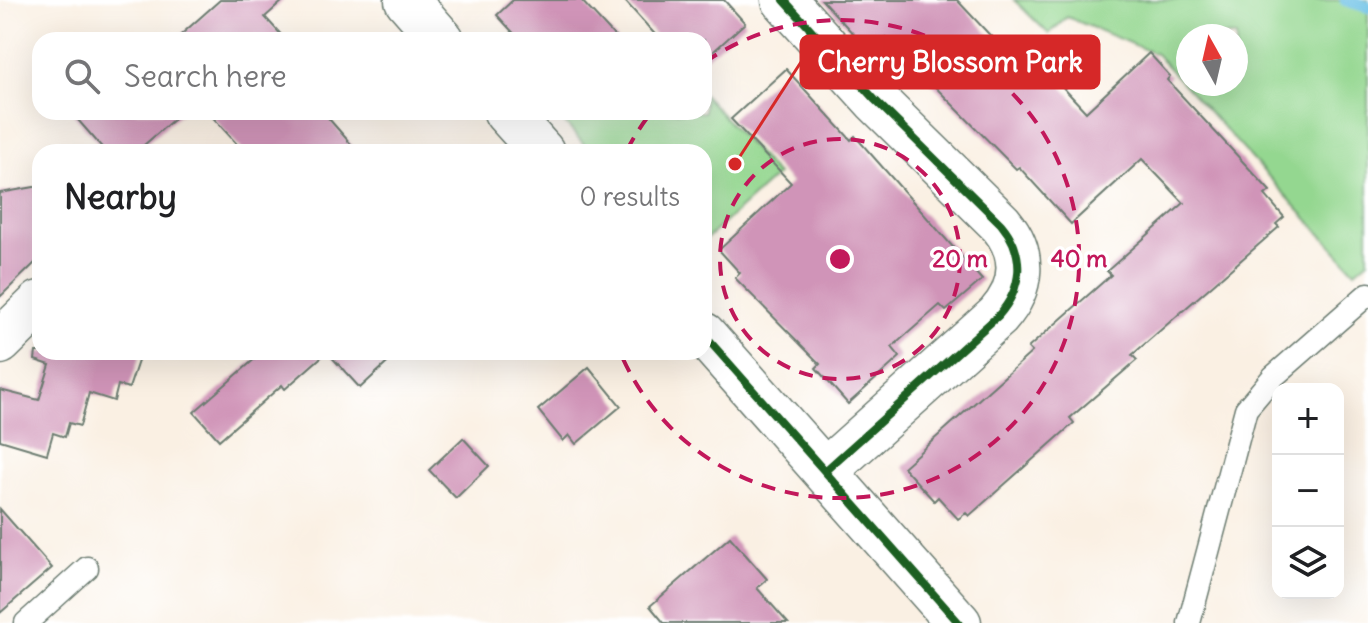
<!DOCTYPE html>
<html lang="en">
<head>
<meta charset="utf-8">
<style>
	body { margin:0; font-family:Delius,sans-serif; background:#f6f6f6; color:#202124 }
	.controls { position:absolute; right:24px; bottom:24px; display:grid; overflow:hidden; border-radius:16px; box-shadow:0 8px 32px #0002 }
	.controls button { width:72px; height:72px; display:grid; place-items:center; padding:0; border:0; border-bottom:2px solid #e0e0e0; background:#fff; color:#202124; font:40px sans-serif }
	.compass { position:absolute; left:1176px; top:24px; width:72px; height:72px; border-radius:50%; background:#fff; box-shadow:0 8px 32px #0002; rotate:352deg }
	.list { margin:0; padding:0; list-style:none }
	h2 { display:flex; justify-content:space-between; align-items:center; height:104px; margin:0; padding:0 32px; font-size:34px }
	h2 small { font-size:26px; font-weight:400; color:#757577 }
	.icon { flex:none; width:44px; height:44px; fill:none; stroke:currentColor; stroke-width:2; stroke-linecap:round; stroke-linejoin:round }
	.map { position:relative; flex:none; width:1368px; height:623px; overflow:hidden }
	.search { position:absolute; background:#fff; box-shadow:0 8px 32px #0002; left:32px; top:32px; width:680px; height:88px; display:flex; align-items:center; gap:20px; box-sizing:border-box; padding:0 28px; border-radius:24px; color:#757577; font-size:30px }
	.panel { position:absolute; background:#fff; box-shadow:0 8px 32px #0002; left:32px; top:144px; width:680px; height:216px; border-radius:24px }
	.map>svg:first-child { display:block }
	.green { fill:#94d790; stroke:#5a8a62; stroke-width:2; fill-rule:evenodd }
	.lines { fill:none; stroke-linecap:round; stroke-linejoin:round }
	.stream { stroke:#68bfe5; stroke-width:12 }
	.building { fill:#d094b8 }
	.service-casing { stroke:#6c7c71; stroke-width:25 }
	.minor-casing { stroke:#6c7c71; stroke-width:47 }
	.tertiary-casing { stroke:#6c7c71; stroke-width:47 }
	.service { stroke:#fff; stroke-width:22 }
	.minor { stroke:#fff; stroke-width:44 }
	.tertiary { stroke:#fff; stroke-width:44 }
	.cycleway-casing { stroke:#fff; stroke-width:13 }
	.cycleway { stroke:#1b5e20; stroke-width:8 }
	.ring { fill:none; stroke:#c2185b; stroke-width:4; stroke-dasharray:14 10 }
	.centre { fill:#c2185b; stroke:#fff; stroke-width:4 }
	.ring-label { font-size:24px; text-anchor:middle; font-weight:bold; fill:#c2185b; stroke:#fff; stroke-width:7; stroke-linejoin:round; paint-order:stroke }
	.leader { fill:none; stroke:#d62828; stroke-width:3 }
	.callout-dot { fill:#d62828; stroke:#fff; stroke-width:3 }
	.callout { fill:#d62828; stroke:#d62828; stroke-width:3 }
	.callout-label { font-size:28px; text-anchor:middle; font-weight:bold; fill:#fff }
</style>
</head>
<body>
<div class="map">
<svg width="1368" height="623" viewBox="0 0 1368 623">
	<rect width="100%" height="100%" fill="#fff"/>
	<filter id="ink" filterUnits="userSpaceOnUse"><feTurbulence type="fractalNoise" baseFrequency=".0125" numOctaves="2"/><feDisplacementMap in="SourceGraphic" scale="16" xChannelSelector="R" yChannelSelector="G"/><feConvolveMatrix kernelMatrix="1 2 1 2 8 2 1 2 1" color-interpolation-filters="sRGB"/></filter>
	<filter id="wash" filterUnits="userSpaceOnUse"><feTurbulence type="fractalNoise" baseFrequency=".006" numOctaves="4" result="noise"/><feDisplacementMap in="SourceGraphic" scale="32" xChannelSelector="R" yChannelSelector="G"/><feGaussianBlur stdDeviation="1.8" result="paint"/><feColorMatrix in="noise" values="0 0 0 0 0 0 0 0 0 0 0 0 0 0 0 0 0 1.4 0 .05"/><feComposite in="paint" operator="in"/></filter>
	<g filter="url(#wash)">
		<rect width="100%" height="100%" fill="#faf0e3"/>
		<g class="green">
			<path d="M 1014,0 L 1368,0 L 1368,260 L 1355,271 L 1156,54 L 1067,17 L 1049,34 ZM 1236,36 L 1236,84 L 1188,84 L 1188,36 Z"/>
			<polygon points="704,95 777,175 704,241 704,152 591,152 555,112 704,112"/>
		</g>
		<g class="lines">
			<polyline class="stream" points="1345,0 1368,7"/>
		</g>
		<g id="blocks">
			<g class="building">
				<polygon points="220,0 284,0 265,17 286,40 175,40"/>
				<polygon points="513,0 581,0 618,40 520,40 497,15"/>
				<polygon points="624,0 724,0 745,23 704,60 704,40 660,40"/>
				<polygon points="822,0 957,0 1016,63 1029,51 1086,112 1149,53 1170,76 1167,80 1270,191 1265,195 1284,217 1276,224 1279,227 1132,355 1137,360 1070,418 1074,423 969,516 966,513 958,519 938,497 934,501 903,467 1032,352 1028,348 1111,275 1107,271 1184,203 1142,159 1071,224 1019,167 1016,169 886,37 870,52"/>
				<polygon points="786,69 851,140 855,136 982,280 946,311 940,305 892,347 900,357 848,404 816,368 820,364 735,278 740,273 719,250 791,183 731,119"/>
				<polygon points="71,112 182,112 136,152 106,152"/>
				<polygon points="208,112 323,112 358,152 244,152"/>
				<polygon points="40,186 40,258 0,297 0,193"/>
				<polygon points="36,352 141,352 129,388 118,385 114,401 89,393 80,426 69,423 65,437 53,433 47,454 0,440 0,390 39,400 50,365 35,360"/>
				<polygon points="252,352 327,352 285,389 282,385 219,440 194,412 257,357"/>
				<polygon points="327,352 399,352 360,388"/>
				<polygon points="589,367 621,406 576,444 569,435 563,441 538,410"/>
				<polygon points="463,438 489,466 456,498 429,470"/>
				<polygon points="0,509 52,568 0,613"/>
				<polygon points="730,537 767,579 757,588 788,623 664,623 650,606"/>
			</g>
		</g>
	</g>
	<g filter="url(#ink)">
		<use href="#blocks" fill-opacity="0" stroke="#6c7c71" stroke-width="2"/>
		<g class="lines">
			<defs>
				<g id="service">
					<polyline points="26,623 87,568"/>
					<polyline points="1189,623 1246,409 1273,377 1368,294"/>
				</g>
				<g id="minor">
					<path d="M 784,0 L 875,100 L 1001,224 C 1026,254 1023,288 998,316 L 825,471"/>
					<polyline points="0,342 40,303"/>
				</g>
				<g id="tertiary">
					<polyline points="407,0 442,40"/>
					<polyline points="506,112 542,152"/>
					<polyline points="704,335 959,623"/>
				</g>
			</defs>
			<use href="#service" class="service-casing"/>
			<use href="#minor" class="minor-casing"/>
			<use href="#tertiary" class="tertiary-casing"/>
			<use href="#service" class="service"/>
			<use href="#minor" class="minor"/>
			<use href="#tertiary" class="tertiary"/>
			<defs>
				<g id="cycleway">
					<path d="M 784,0 L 875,100 L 1001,224 C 1026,254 1023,288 998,316 L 825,471"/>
					<polyline points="704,335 959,623"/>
				</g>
			</defs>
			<use href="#cycleway" class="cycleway-casing"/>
			<use href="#cycleway" class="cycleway"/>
		</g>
	</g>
	<g class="ring">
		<circle cx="840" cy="259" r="120"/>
		<path d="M627 150A239 239 0 0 1 650 114M705 62A239 239 0 1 1 620 352"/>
	</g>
	<circle cx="840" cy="259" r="12" class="centre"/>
	<g class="ring-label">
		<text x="960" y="267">20 m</text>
		<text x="1079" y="267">40 m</text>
	</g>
	<path class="leader" d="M735 164L801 62"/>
	<circle class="callout-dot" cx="735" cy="164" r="8"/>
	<rect class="callout" x="801" y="36" width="298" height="52" rx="8"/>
	<g class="callout-label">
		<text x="950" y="72">Cherry Blossom Park</text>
	</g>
</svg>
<div class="controls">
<button>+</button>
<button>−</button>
<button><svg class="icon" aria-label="layers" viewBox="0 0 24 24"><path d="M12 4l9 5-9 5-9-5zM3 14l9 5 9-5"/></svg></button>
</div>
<svg class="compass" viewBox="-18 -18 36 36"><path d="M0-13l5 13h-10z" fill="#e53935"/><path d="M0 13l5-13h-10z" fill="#757577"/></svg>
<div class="search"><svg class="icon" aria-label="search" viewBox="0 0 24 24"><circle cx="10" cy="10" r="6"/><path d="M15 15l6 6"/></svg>Search here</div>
<section class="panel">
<h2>Nearby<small>0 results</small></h2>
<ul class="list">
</ul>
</section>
</div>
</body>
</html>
